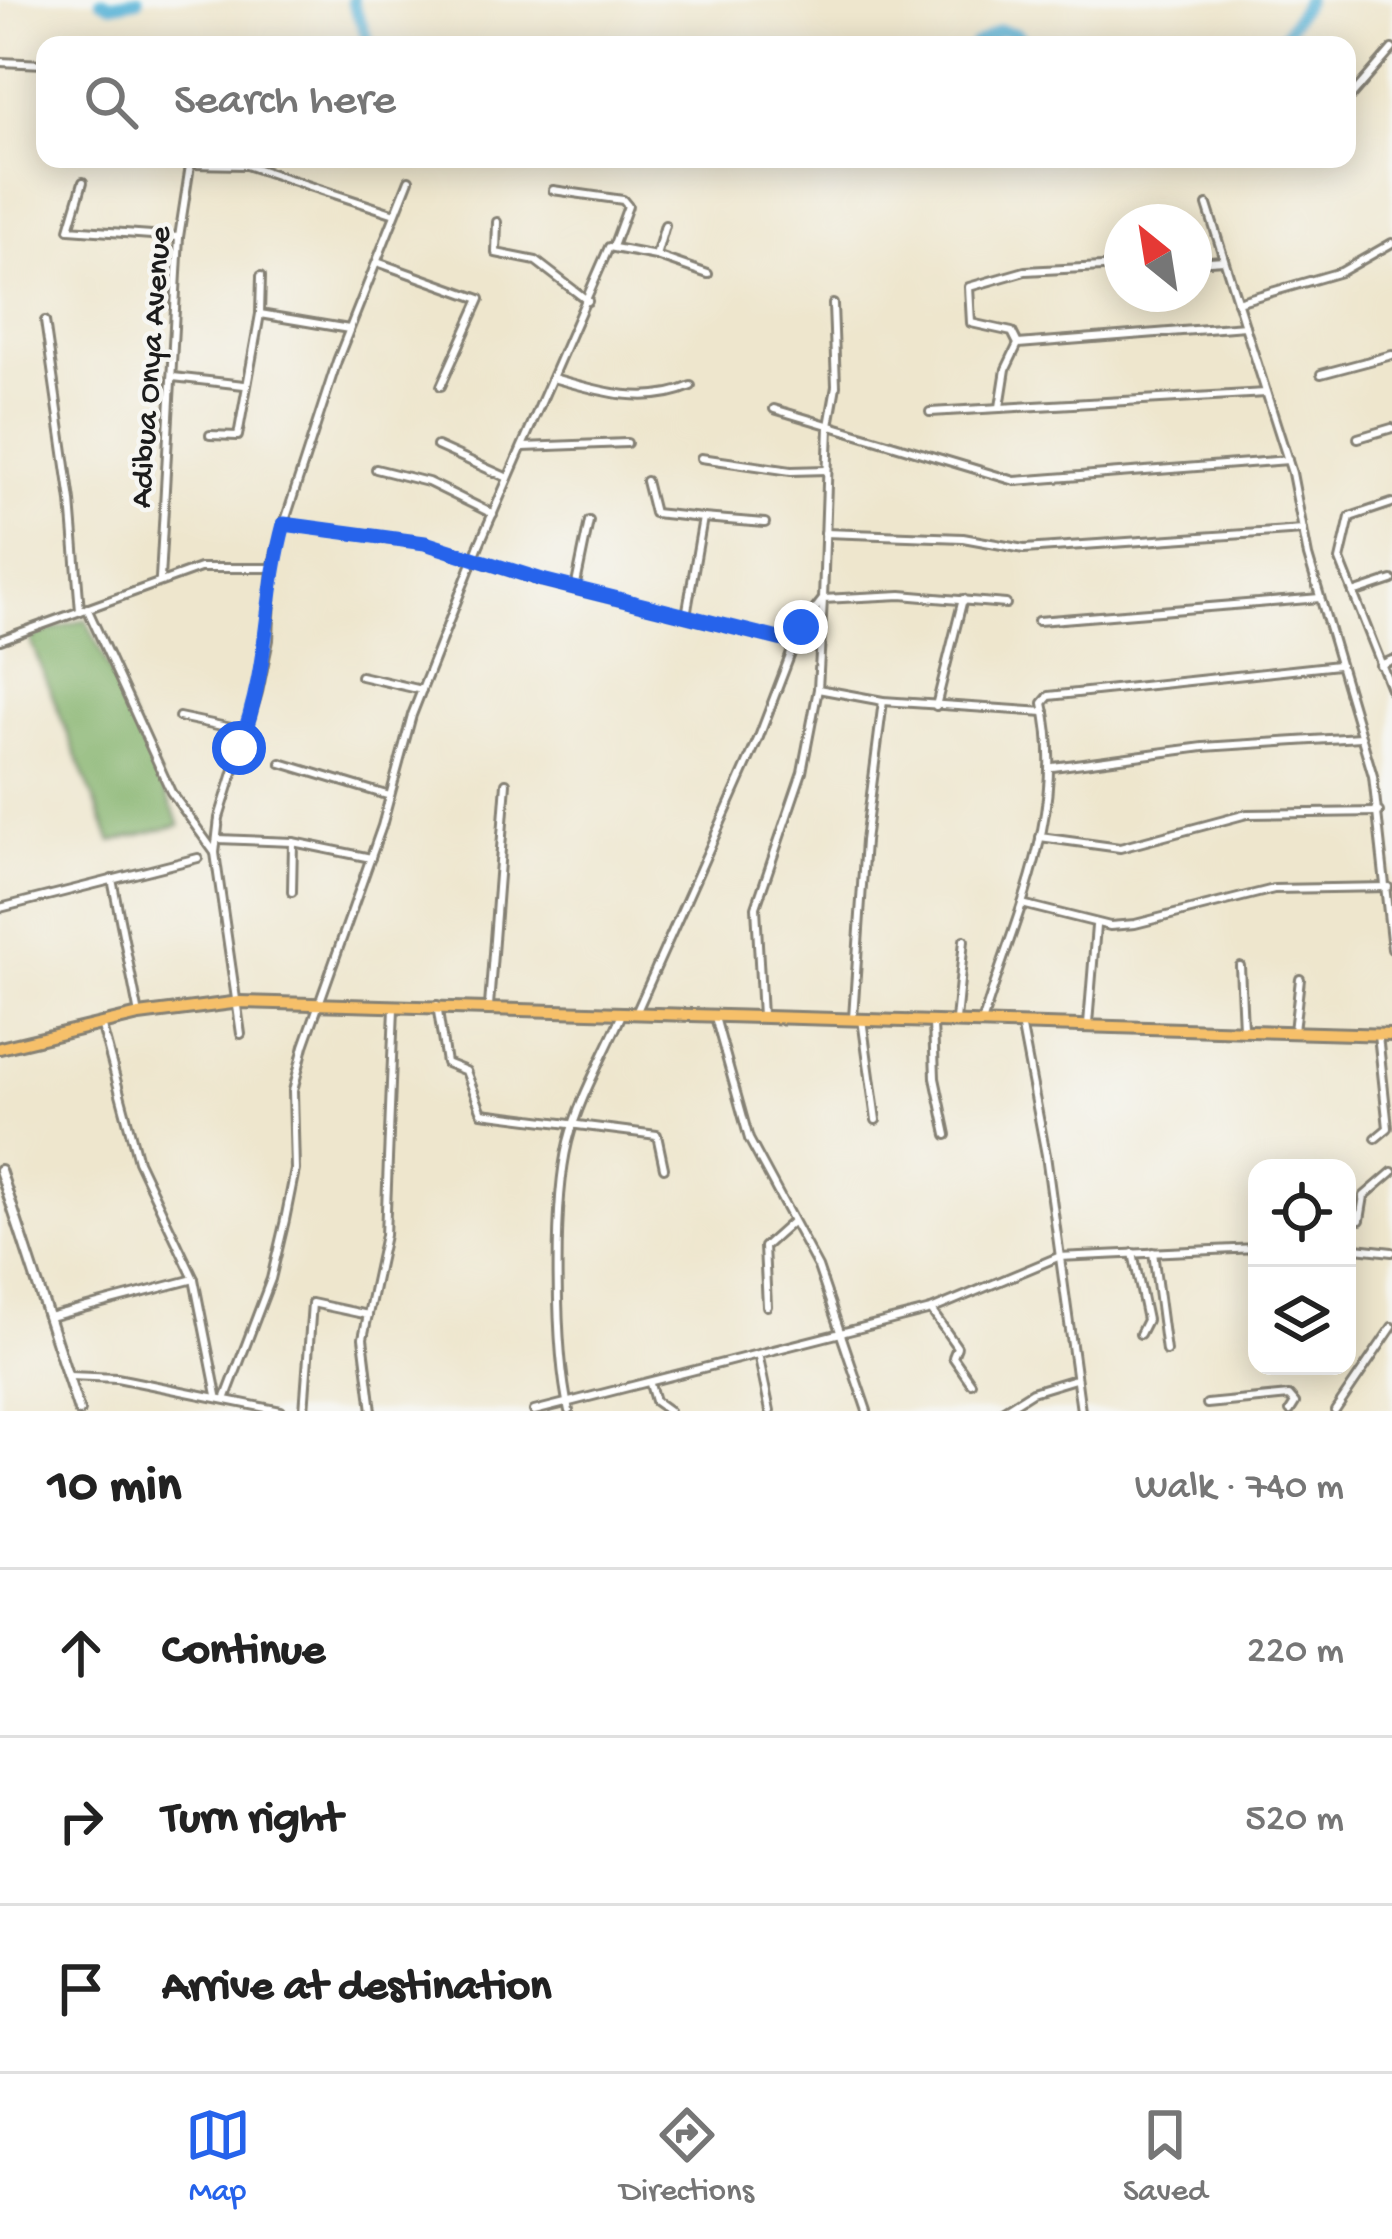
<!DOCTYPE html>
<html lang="en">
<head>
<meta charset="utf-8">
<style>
	body { margin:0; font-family:"Gochi Hand",sans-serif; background:#f2f2f2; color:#222 }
	.controls { position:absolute; right:36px; bottom:36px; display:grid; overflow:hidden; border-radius:24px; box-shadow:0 6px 30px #0003 }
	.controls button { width:108px; height:108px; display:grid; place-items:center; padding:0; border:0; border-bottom:3px solid #e0e0e0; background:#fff; color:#222; font:60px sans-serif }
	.compass { position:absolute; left:1104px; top:204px; width:108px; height:108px; border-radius:50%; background:#fff; box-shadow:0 6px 30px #0003; rotate:330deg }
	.stop { position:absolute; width:36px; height:36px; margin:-27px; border:9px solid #2563eb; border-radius:50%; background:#fff }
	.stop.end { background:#2563eb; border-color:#fff; box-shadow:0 3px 12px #0008 }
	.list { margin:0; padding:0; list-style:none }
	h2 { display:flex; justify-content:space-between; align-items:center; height:156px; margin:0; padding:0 48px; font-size:51px }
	h2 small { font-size:39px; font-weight:400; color:#767676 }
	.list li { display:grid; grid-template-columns:78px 1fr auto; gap:36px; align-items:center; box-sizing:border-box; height:168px; padding:0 48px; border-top:3px solid #e0e0e0 }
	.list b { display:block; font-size:45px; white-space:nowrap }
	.list em { font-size:39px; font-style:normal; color:#767676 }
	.icon { flex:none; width:66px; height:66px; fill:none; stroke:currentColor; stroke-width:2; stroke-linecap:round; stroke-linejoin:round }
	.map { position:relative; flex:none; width:1392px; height:1411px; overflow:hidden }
	.search { position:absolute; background:#fff; box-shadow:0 6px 30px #0003; left:36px; right:36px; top:36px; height:132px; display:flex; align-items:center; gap:30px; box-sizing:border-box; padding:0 42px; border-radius:24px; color:#767676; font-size:45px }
	.sheet { height:660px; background:#fff }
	nav { display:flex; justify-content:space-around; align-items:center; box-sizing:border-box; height:168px; border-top:3px solid #e0e0e0; background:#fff; font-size:33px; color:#767676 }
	nav a { display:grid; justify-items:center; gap:6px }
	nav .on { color:#2563eb }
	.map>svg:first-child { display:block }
	.forest { fill:#84b26c; stroke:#506744; stroke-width:3 }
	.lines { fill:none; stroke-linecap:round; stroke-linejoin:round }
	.river { stroke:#59b3d7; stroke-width:12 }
	.minor-casing { stroke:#858174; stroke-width:12 }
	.tertiary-casing { stroke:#858174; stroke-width:14 }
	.primary-casing { stroke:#858174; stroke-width:16 }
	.minor { stroke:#fff; stroke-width:6 }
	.tertiary { stroke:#fff; stroke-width:8 }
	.primary { stroke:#f6c06b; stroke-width:10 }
	.route { stroke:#2563eb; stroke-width:15 }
	.labels { text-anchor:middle; stroke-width:9; stroke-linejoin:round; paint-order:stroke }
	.street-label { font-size:33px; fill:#1c1c1c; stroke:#f6f6f2 }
</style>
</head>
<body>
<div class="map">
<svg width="1392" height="1411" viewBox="0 0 1392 1411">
	<rect width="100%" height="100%" fill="#f6f6f2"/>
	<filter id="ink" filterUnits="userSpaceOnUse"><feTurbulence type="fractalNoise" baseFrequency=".00833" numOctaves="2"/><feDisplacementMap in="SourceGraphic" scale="24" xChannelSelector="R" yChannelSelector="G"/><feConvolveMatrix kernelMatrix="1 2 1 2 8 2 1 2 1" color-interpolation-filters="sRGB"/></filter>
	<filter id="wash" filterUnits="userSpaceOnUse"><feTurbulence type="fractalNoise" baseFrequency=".004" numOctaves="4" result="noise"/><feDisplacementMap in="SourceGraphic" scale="48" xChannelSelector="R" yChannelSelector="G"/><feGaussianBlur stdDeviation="2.7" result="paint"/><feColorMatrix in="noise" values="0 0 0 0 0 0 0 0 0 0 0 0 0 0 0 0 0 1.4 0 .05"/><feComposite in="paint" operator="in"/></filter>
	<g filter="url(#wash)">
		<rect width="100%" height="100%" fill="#eee6cd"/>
		<polygon class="forest" points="86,619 180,825 111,842 29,637"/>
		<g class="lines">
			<g class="river">
				<polyline points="101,0 111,5 138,0"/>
				<polyline points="352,0 370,45"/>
				<polyline points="591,45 608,45"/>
				<polyline points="975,45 1000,30 1017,34 1026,45"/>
				<polyline points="1277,45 1307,0"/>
			</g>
		</g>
	</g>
	<g filter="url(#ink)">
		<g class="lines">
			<defs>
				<g id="minor">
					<polyline points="0,62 45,64"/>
					<polyline points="1347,101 1392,49"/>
					<polyline points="191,164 246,165 395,214"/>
					<polyline points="83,182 69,229 179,237"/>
					<polyline points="553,190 623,200 628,206 614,244"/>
					<polyline points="1207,205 1245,326"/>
					<polyline points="497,222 496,253 536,261 588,301"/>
					<polyline points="665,225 656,256 708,274"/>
					<polyline points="377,262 480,299 441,386"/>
					<polyline points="1194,262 1224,260"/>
					<polyline points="261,276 260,314 349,329"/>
					<polyline points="1237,302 1341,272 1392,243"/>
					<polyline points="45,321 71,501 80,611"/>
					<polyline points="1018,344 1245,326 1292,473 1308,556 1373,776 1392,949"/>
					<polyline points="1321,374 1392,355"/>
					<polyline points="173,377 244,385"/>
					<path d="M 553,378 C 598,391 646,406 691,386"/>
					<polyline points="1000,407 1006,369 1018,344 1012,332 971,323 969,287 1025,271 1122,266"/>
					<polyline points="774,409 1015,481 1288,460"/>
					<polyline points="930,412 1266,393"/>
					<polyline points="210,435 238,436 260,314"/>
					<polyline points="1358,438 1392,428"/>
					<polyline points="437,446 508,478"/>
					<polyline points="523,447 627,443"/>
					<polyline points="701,458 791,471 827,470"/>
					<polyline points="376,469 428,482 493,514"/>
					<polyline points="646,481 654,513 703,518 686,616"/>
					<polyline points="1392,503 1350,517 1340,560 1392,691"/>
					<polyline points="703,518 765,523"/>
					<polyline points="284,524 425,543 542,581 793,643"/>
					<polyline points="825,533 963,538 1024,549 1303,530"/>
					<polyline points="160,579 179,237 191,159"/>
					<polyline points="575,589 589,521"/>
					<polyline points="1353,593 1392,580"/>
					<polyline points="87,608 171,792 215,853"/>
					<polyline points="1038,621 1320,598"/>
					<polyline points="0,640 200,568 272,568"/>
					<polyline points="1380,665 1392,660"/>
					<polyline points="361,676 422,690"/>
					<polyline points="818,689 883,701 1045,712"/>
					<polyline points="936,706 963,599"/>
					<polyline points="179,717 246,731"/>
					<polyline points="281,763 390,796"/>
					<polyline points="1053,767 1203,747 1360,737"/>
					<polyline points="1040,837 1120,848 1247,814 1379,812"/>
					<polyline points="218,839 293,842 371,858"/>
					<polyline points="112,879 139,1015"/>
					<polyline points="292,892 293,842"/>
					<polyline points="1022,904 1110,926 1135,924 1274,889 1388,887"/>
					<polyline points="0,908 198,858"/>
					<polyline points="1240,966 1243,1028"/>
					<polyline points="437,1005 446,1063 466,1071 482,1113 657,1135 664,1168"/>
					<polyline points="489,1006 506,783"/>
					<polyline points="637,1011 759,737 801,627 823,599 829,426 836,386 833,304"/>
					<polyline points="762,1016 756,907 802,772 818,689 823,599 901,595 1006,604"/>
					<polyline points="715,1017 749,1139 818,1267 867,1411"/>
					<polyline points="853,1018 865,841 883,701"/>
					<polyline points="862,1019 876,1120"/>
					<polyline points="956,1020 964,940"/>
					<polyline points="933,1022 935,1078 947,1135"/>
					<polyline points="101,1023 138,1161 194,1279 217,1395"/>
					<path d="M 982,1023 C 1013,920 1068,813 1043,703 L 1049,696 L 1338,665"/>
					<polyline points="1021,1023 1046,1155 1081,1411"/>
					<polyline points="1088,1024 1096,926"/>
					<polyline points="1294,1031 1300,979"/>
					<polyline points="241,1034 215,853 219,818 258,692 269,640 272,568 284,524 337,361 409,180"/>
					<polyline points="1376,1138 1388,1128 1378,1035"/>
					<polyline points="1360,1220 1364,1196 1392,1172"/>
					<polyline points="1347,1247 1392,1252"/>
					<polyline points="1153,1252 1166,1351"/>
					<polyline points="1133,1253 1147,1320 1140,1334"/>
					<polyline points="767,1306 764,1247 792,1222"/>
					<polyline points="931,1310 957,1347 953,1357 971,1383"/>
					<polyline points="49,1317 194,1279"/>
					<polyline points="759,1358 770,1411"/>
					<polyline points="69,1376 117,1378 281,1411"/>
					<polyline points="650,1384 655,1401 669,1411"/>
					<polyline points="226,1397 271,1279 285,1220 295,1170 293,1091 304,1046 382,826 412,715 479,545 609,247 656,256"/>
					<polyline points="1207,1404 1289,1396 1295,1403 1290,1411"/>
					<polyline points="304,1411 312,1303 368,1315"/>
					<polyline points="372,1411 363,1338 385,1235 394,1008"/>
					<polyline points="534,1411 931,1310 1058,1257 1257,1248"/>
					<path d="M 569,1411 C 555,1350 553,1203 568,1142 C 579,1098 604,1056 622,1014"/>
					<polyline points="1002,1411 1032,1392 1075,1379"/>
					<polyline points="1335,1411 1392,1327"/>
				</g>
				<polyline id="tertiary" points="0,1170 79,1411"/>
				<polyline id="primary" points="0,1048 139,1015 240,1002 1392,1035"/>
			</defs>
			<use href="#minor" class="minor-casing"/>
			<use href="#tertiary" class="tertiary-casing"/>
			<use href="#primary" class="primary-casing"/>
			<use href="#minor" class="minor"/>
			<use href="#tertiary" class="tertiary"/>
			<use href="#primary" class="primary"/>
		</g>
	</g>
	<g class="lines" filter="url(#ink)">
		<path class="route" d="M 239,748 C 270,668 263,602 284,524 L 425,543 L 542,580 L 795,643 L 801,627"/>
	</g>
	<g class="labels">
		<g class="street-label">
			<text transform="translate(147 367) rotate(-86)" y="12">Adibua Onya Avenue</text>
		</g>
	</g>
</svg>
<div class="controls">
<button><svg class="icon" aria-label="locate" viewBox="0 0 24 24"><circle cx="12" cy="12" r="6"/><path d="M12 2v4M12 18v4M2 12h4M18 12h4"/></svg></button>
<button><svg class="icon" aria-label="layers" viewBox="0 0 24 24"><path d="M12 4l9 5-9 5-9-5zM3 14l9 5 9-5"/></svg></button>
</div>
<svg class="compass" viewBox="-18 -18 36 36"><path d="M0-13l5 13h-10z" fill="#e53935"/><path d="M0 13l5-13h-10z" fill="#767676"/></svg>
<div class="stop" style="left:239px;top:748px"></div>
<div class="stop end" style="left:801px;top:627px"></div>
<div class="search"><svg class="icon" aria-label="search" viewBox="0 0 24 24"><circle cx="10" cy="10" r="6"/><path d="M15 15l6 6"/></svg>Search here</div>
</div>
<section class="sheet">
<h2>10 min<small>Walk · 740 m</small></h2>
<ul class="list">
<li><svg class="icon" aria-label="ahead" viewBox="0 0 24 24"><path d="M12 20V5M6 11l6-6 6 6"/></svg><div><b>Continue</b></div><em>220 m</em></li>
<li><svg class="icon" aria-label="right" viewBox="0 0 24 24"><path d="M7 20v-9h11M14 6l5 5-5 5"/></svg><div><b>Turn right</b></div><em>520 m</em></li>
<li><svg class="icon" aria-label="arrive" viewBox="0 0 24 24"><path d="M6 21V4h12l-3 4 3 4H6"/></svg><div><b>Arrive at destination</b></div></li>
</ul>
</section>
<nav>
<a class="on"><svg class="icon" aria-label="map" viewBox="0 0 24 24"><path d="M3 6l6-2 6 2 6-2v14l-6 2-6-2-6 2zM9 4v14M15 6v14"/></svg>Map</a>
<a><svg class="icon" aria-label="directions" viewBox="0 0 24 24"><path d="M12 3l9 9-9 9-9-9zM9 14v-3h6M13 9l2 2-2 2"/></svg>Directions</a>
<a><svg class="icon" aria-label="saved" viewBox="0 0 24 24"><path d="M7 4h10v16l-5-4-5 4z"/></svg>Saved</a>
</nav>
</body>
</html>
